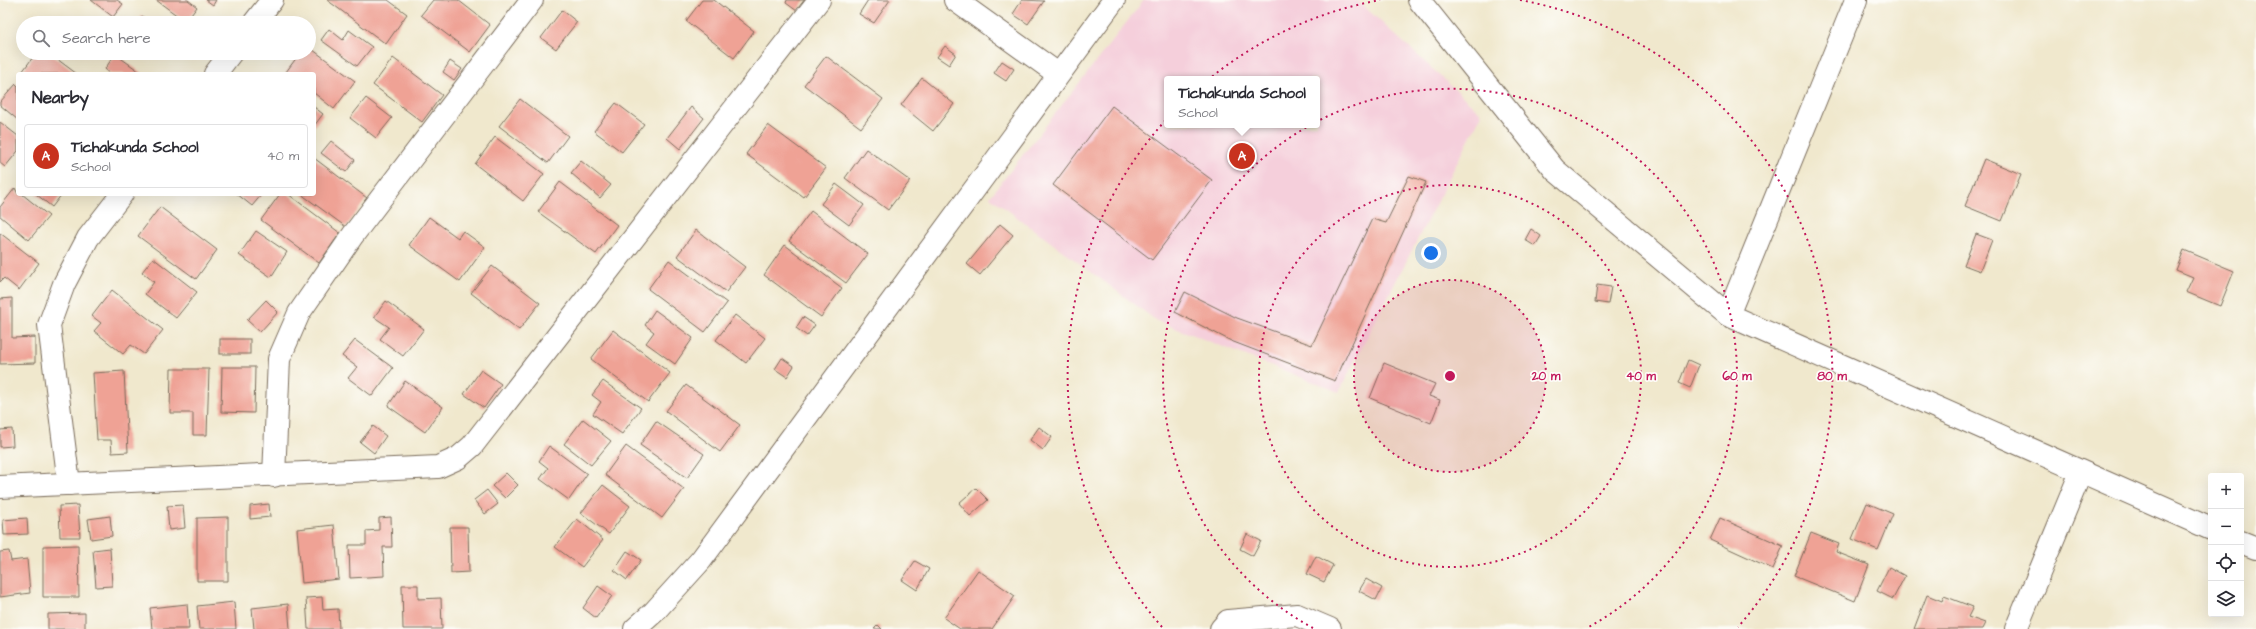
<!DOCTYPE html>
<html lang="en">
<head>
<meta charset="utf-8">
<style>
	body { margin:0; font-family:"Architects Daughter",sans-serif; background:#f7f7f7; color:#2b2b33 }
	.controls { position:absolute; right:12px; bottom:12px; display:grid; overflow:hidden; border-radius:4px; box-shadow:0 4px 16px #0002 }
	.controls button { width:36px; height:36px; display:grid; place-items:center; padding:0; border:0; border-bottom:1px solid #e1e1e2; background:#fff; color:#2b2b33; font:20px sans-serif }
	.you { position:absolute; left:1431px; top:253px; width:14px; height:14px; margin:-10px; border:3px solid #fff; border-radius:50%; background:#1a73e8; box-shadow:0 0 0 6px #1a73e833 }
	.badge { display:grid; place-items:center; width:26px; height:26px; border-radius:50%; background:#c8321e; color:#fff; font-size:13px; font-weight:700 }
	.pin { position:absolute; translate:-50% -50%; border:2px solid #fff; box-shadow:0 1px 4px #0006 }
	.popup { position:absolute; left:1164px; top:76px; width:156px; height:52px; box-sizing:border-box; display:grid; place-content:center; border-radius:4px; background:#fff; filter:drop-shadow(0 1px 3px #0005); font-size:13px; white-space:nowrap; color:#7c7c81 }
	.popup b { font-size:15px; color:#2b2b33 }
	.popup::after { content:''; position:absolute; left:50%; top:100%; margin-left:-8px; border:8px solid transparent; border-top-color:#fff }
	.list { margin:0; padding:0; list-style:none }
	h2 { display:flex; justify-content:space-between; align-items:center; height:52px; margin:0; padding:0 16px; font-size:17px }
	h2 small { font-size:13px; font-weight:400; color:#7c7c81 }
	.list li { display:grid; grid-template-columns:26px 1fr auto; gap:12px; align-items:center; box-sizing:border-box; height:64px; margin:0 8px 8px; padding:0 8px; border:1px solid #e1e1e2; border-radius:4px }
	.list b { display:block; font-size:15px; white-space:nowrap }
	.list p { margin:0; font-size:13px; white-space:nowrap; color:#7c7c81 }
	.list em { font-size:13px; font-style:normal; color:#7c7c81 }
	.icon { flex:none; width:22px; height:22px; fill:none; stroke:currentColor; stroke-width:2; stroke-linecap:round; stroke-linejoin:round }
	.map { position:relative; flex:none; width:2256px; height:629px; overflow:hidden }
	.search { position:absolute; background:#fff; box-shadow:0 4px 16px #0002; left:16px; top:16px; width:300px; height:44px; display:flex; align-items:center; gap:10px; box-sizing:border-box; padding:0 14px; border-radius:22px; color:#7c7c81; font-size:15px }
	.panel { position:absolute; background:#fff; box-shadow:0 4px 16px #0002; left:16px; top:72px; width:300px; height:124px; border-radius:4px }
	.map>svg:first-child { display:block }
	.built { fill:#f5cfdb; fill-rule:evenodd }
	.building { fill:#efa295 }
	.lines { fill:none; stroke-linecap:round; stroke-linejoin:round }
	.minor-casing { stroke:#7a6c5b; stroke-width:24 }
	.minor { stroke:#fff; stroke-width:22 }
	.ring { fill:none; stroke:#c2185b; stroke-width:2; stroke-dasharray:2 4 }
	.centre { fill:#c2185b; stroke:#fdfcf7; stroke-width:2 }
	.ring-label { font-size:12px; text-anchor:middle; font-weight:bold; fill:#c2185b; stroke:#fdfcf7; stroke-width:3.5; stroke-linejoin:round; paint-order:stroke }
</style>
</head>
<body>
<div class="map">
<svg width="2256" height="629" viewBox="0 0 2256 629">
	<rect width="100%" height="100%" fill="#fdfcf7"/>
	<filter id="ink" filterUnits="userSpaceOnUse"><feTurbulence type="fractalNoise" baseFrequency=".025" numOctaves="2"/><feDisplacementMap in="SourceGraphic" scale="8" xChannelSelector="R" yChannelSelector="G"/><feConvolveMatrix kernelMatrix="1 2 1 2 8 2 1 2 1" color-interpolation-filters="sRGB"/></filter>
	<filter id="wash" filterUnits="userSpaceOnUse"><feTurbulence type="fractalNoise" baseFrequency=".012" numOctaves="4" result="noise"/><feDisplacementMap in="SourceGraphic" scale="16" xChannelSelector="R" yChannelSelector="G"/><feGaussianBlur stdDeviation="0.9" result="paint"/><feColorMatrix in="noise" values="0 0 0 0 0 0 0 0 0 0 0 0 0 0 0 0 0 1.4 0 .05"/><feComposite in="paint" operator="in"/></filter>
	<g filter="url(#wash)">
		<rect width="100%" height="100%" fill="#f0e8cd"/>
		<path class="built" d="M 1144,0 L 1357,0 L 1482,114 L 1339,392 L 1157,321 L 990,197 ZM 1167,79 L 1317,79 L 1317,125 L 1167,125 Z"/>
		<g id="blocks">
			<g class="building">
				<polygon points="91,0 117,0 123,4 113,17"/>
				<polygon points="156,0 188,0 197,7 186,22"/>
				<polygon points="206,0 216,0 213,5"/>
				<polygon points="327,0 388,0 407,14 386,44"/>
				<polygon points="433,0 458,0 490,25 470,52 421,15"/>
				<polygon points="702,0 714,0 754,31 734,58 686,21"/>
				<polygon points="787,0 805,0 797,11 786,3"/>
				<polygon points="868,0 890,0 874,23 859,14"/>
				<polygon points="1022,0 1044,1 1028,24 1013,14"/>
				<polygon points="562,10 577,22 556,49 541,38"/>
				<polygon points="142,16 151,23 137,23"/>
				<polygon points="329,29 343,40 349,30 372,47 357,66 321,40"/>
				<polygon points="945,46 956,54 949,65 937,57"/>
				<polygon points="309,47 355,81 334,109 314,93 314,74 289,74 286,72 300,53 309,53"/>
				<polygon points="36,53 49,53 77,74 25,74 22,72"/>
				<polygon points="115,54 143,74 111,74 105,69"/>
				<polygon points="826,56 883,99 861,128 804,85"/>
				<polygon points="393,58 442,95 422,122 373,85"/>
				<polygon points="450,61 462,69 454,80 443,72"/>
				<polygon points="1002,61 1014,69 1006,81 994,73"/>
				<polygon points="922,78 954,104 933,131 901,105"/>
				<polygon points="16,84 18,86 18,120 0,105 0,102"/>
				<polygon points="366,98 392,118 376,138 350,118"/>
				<polygon points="520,99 568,136 548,163 499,126"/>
				<polygon points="616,103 644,124 622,152 594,131"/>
				<polygon points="1112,106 1212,180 1152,260 1053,185"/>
				<polygon points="314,107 323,114 314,126"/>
				<polygon points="691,107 704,118 680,149 667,138"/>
				<polygon points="0,122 18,136 18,151 5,167 0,163"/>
				<polygon points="768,125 826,168 804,197 746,154"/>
				<polygon points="495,137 544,174 523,201 475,164"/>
				<polygon points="331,141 355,160 346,172 321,153"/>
				<polygon points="866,149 910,181 888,210 845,178"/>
				<polygon points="314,158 367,198 346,227 301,194 314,194"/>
				<polygon points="1984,159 2021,174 2002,221 1965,206"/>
				<polygon points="581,161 611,185 600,198 571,173"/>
				<polygon points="1409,176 1426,182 1335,381 1231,341 1175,312 1185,292 1237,318 1312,345 1372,219 1386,223"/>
				<polygon points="560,182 617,225 596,254 538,212"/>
				<polygon points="836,184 864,205 849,225 821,204"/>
				<polygon points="15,188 18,194 22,194 49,216 29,240 0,216 0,207"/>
				<polygon points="36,194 62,194 52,207"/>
				<polygon points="237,194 262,194 252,206"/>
				<polygon points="280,194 288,194 340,233 319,263 261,220"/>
				<polygon points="160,207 217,250 196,279 138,236"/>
				<polygon points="811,211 868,254 846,283 789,241"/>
				<polygon points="429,217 458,238 463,231 485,247 460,282 409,245"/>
				<polygon points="1000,224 1013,235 980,275 967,264"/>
				<polygon points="1531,229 1541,236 1535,246 1525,240"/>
				<polygon points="696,230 745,267 726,292 677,256"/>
				<polygon points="256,231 287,252 271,277 239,255"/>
				<polygon points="0,233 39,263 19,290 4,278 0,282"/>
				<polygon points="1976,234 1992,240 1980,271 1964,265"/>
				<polygon points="785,245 842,288 821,317 764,275"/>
				<polygon points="2184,250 2234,271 2220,306 2186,292 2193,277 2176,270"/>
				<polygon points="153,258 197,292 176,318 145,294 154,282 142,272"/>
				<polygon points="669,260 727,303 705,332 648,289"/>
				<polygon points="492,266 540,303 519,330 471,293"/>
				<polygon points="1597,285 1611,287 1608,304 1595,302"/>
				<polygon points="112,290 163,330 144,354 131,345 123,354 94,331 101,323 92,316"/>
				<polygon points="12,298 12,338 35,337 35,363 0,364 0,299"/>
				<polygon points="266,300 278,312 260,332 247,320"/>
				<polygon points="386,301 424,329 403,356 380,339 389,327 374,317"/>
				<polygon points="655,310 693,338 675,364 646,343 654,332 645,325"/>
				<polygon points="735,315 765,338 746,363 716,340"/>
				<polygon points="803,317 815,325 807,336 796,328"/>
				<polygon points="613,330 670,373 648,402 591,359"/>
				<rect x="220" y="339" width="30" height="15"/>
				<polygon points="355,340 393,368 372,396 348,378 357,367 342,356"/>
				<polygon points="782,358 794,366 787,377 775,369"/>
				<polygon points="1688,360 1699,365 1690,388 1679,383"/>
				<polygon points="1384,363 1435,384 1429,396 1440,400 1431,423 1370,398"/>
				<polygon points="222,367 255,367 254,413 221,412"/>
				<polygon points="171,369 209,369 207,435 193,435 193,413 170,413"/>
				<polygon points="481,370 501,384 484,408 464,394"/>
				<polygon points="124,371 128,452 112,453 111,440 97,440 93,373"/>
				<polygon points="405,381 443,407 425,432 388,406"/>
				<polygon points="603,381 641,408 622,434 593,414 601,402 592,395"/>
				<polygon points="686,385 740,425 720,452 666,411"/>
				<polygon points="583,419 611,441 591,465 564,444"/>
				<polygon points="656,421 704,454 687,478 640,445"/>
				<polygon points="373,426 386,436 374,453 360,442"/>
				<polygon points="1039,427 1052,437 1043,450 1030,440"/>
				<polygon points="12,429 13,446 0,447 0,430"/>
				<polygon points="549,446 587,474 569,500 540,479 548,468 539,461"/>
				<polygon points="626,446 684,489 662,518 605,475"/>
				<polygon points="506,473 518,485 505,498 492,486"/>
				<polygon points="603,485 630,506 609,534 581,513"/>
				<polygon points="976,488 988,500 970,516 959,503"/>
				<polygon points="487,490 498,504 485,514 474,500"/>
				<polygon points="1867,503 1893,514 1878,550 1852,539"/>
				<polygon points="269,504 270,517 250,519 250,506"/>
				<polygon points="78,505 80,537 60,537 59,506"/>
				<polygon points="183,505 185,528 169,530 167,506"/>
				<polygon points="110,516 112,536 91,539 88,519"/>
				<polygon points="228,517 228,581 197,581 197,518"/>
				<polygon points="391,517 392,547 383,547 384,576 350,578 349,545 366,545 366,531 379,530 379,518"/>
				<polygon points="27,518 28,534 4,535 3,520"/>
				<polygon points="1720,518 1783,546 1773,569 1710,540"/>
				<polygon points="577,519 603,540 582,567 555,547"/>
				<polygon points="334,525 339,579 302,583 297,529"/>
				<polygon points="450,527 468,527 469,572 451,573"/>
				<polygon points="1811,533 1839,544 1836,552 1869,565 1855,601 1794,576"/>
				<polygon points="1247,534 1261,541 1253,556 1240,549"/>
				<polygon points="78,545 79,597 43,597 43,546"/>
				<polygon points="110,548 112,586 96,587 93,550"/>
				<polygon points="9,551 11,561 27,559 30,593 0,597 0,552"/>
				<polygon points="627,551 641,560 627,580 614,570"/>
				<polygon points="1316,556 1333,565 1324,582 1307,574"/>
				<polygon points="915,561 929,569 917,590 902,580"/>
				<polygon points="1889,567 1905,576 1893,599 1877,591"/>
				<polygon points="978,570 1015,596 992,629 960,629 944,618"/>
				<polygon points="1366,579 1382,588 1376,600 1359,591"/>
				<polygon points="402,585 418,585 418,599 441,598 442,629 403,629"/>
				<polygon points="598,586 612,596 596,618 583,608"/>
				<polygon points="1927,595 1942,601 1944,596 1973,607 1968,617 1985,623 1982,629 1914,629"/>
				<polygon points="322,597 323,610 338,609 339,629 308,629 306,598"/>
				<polygon points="234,602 236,629 199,629 197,606"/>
				<polygon points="187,604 189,629 152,629 150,608"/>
				<polygon points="288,604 290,629 254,629 252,608"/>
				<polygon points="85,613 85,629 48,629 48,614"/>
				<polygon points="878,625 882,629 874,629"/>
			</g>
		</g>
	</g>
	<g filter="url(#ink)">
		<use href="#blocks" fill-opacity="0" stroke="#7a6c5b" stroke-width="1"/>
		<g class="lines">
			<defs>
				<g id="minor">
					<polyline points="955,0 1058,74"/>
					<polyline points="1419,0 1555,170 1728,315"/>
					<polyline points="1856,0 1728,315 2211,529"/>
					<polyline points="254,23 272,0"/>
					<polyline points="215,74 231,53"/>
					<polyline points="274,476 279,359 299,313 353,235 532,0"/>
					<polyline points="69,484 49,325 64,284 88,238 122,194"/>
					<polyline points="0,487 438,467 458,458 472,446 819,0"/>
					<polyline points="2241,542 2256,548"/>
					<polyline points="635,629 654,612 701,560 1114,0"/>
					<polyline points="1221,629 1228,621 1297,615 1330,629"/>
					<polyline points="2016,629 2081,472"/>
				</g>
			</defs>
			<use href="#minor" class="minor-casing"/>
			<use href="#minor" class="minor"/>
		</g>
	</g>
	<circle cx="1450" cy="376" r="96" fill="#c2185b" fill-opacity=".12"/>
	<g class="ring">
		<circle cx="1450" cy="376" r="96"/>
		<circle cx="1450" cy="376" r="191"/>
		<path d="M1313 628A287 287 0 1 1 1587 628"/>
		<path d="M1162 627A382 382 0 0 1 1380 0M1520 0A382 382 0 0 1 1738 627"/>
	</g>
	<circle cx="1450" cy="376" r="6" class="centre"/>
	<g class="ring-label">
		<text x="1546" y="380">20 m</text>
		<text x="1641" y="380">40 m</text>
		<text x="1737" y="380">60 m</text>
		<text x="1832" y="380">80 m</text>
	</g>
</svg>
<div class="controls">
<button>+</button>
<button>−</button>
<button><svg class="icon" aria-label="locate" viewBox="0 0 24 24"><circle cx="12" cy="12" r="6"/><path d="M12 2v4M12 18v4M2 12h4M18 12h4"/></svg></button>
<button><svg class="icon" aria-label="layers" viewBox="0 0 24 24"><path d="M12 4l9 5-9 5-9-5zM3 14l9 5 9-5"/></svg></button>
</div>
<div class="you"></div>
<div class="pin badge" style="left:1242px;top:156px">A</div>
<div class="popup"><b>Tichakunda School</b>School</div>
<div class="search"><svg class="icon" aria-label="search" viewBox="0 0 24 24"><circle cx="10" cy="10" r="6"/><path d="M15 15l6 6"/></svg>Search here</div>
<section class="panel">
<h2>Nearby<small></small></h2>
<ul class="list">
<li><span class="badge">A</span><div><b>Tichakunda School</b><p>School</p></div><em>40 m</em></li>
</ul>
</section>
</div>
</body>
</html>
